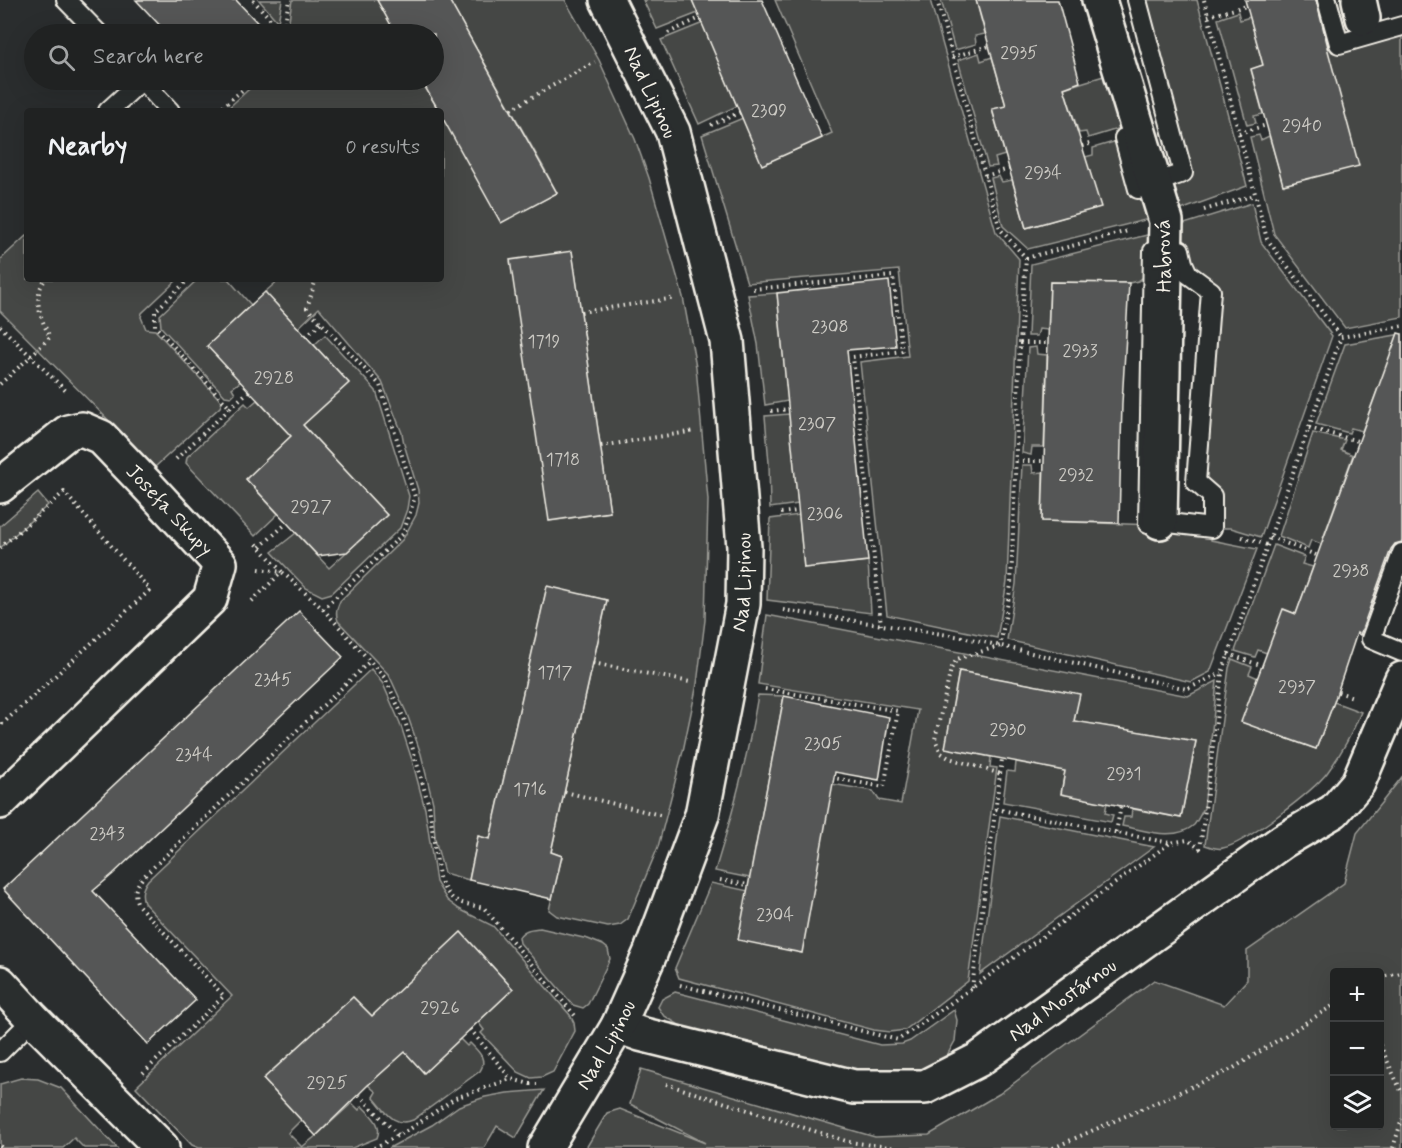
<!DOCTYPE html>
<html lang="en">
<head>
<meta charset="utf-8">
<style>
	body { margin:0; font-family:Mynerve,sans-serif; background:#2d2f2f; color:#f1f3f6 }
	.controls { position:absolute; right:18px; bottom:18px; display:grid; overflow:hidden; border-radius:6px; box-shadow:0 6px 24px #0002 }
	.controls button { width:54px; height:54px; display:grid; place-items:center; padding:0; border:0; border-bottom:2px solid #3d3f40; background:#202222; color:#f1f3f6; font:30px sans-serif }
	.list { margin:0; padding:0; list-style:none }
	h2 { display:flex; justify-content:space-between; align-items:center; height:78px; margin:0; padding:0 24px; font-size:26px }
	h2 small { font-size:20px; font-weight:400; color:#a2a4a5 }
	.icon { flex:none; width:33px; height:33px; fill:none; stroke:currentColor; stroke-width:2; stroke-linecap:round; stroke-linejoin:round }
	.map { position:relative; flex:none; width:1402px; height:1148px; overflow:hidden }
	.search { position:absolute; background:#202222; box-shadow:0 6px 24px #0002; left:24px; top:24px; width:420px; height:66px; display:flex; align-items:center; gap:15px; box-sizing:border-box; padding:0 21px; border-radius:33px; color:#a2a4a5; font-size:22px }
	.panel { position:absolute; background:#202222; box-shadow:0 6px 24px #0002; left:24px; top:108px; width:420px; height:174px; border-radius:6px }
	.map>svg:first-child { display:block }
	.green { fill:#444645; stroke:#9c9c96; stroke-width:1.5; fill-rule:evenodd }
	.building { fill:#555756; stroke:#f4f1e8; stroke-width:1.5 }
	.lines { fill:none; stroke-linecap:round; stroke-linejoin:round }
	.service-casing { stroke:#f4f1e8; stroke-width:22 }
	.minor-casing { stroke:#f4f1e8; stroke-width:38 }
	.path { stroke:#f4f1e8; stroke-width:4; stroke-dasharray:1.5 4.5; stroke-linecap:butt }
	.service { stroke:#2a2d2e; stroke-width:18 }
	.minor { stroke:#2a2d2e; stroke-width:33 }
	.labels { text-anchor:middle; stroke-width:6; stroke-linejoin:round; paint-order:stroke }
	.number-label { font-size:18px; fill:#cccac4 }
	.street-label { font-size:21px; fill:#f4f1e8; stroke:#2a2d2e }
</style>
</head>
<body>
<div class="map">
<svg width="1402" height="1148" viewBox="0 0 1402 1148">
	<rect width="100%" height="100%" fill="#2a2d2e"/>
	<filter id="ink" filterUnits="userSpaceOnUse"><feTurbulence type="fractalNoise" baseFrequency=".0167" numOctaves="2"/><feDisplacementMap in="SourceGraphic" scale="12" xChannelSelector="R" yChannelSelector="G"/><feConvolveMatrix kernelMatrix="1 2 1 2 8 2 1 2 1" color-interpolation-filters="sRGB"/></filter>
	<g filter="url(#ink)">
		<g class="green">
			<polygon points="259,0 282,0 278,22"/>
			<polygon points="292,0 377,0 396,34 287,34"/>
			<path d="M 449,0 L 565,0 L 599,60 L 635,139 L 649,178 L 683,297 L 696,367 L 708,500 L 705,620 L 697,684 L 683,751 L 658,847 L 628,919 L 620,925 L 608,927 L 557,916 L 549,910 L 562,856 L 551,852 L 607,600 L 547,587 L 490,839 L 478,837 L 469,880 L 444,873 L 435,839 L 433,803 L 421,754 L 407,714 L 389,675 L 338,621 C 335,613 337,608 340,601 L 403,539 L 416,515 L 419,503 L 418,490 L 404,444 L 402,433 L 382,382 L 319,308 L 298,328 L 265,292 L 280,279 L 441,279 L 441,115 L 528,208 L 557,193 L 544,168 ZM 572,251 L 610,512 L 550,521 L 549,521 Z"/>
			<polygon points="643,0 692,0 698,13 657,29"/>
			<polygon points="775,0 930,0 996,232 1019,259 1007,582 997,638 887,615 860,362 908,356 899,270 747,283 702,135 743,118 763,164 832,133"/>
			<polygon points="941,0 976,0 985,34 975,36 976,44 955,50"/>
			<polygon points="1137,0 1197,0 1247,186 1178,211 1173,190 1178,180"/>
			<polygon points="1238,12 1240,20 1250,17 1263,65 1251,70 1263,114 1254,116 1256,123 1247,125 1218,19"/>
			<polygon points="703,23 737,106 699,124 661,40"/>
			<polygon points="1402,26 1402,317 1345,328 1274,234 1250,137 1259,135 1261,140 1269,136 1284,185 1327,47"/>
			<polygon points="979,53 981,61 992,57 1006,106 992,110 1005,155 995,158 997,166 988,167 958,60"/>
			<polygon points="1107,75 1121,128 1088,138 1086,132 1079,133 1064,88"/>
			<polygon points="259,80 421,80 439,111 225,111"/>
			<polygon points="1124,139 1138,189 1149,219 1028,249 1003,226 991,178 999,176 1002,182 1012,180 1026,228 1100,207 1085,157 1093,155 1093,148"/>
			<polygon points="1252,203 1261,242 1332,336 1261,537 1231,528 1212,528 1212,496 1196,482 1211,291 1180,250 1181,225"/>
			<polygon points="1151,234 1146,275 1138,281 1129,283 1050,282 1048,330 1039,329 1037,336 1028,336 1031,264"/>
			<polygon points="27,235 27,279 178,279 142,313 141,317 146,329 155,330 222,402 220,407 155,467 0,311 0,260"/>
			<polygon points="198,279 228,279 251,305 240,382 232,388 235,393 231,397 225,396 161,327 160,315"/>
			<polygon points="777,293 788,401 765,405 758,344 748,295"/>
			<polygon points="1402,334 1402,396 1378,388 1362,431 1351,428 1349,433 1316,424 1345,344"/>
			<polygon points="325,335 376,391 409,496 407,509 400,528 332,593 322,596 306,588 272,552 296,533 329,568 387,515 303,425 349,383 314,345"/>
			<polygon points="1036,347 1037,354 1047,355 1044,447 1032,447 1031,455 1022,453 1028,348"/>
			<polygon points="257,400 291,436 246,479 278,514 255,536 186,463 187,457 245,403 249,407"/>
			<polygon points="789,414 798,504 770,508 769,463 765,416"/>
			<polygon points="1313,433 1345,440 1341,450 1353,455 1321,544 1311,540 1308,548 1279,536"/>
			<polygon points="1022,465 1032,465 1033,473 1043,472 1042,521 1210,527 1211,540 1257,549 1210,672 1191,682 1007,640 1016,584"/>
			<polygon points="38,493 48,505 0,548 0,526"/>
			<polygon points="799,515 804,568 868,561 871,613 767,600 770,519"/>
			<polygon points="1274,545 1305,557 1302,564 1313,567 1296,614 1284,609 1267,653 1258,650 1255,657 1235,651"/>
			<path d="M 767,615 L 1188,696 L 1217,681 L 1204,808 C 1201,813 1198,820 1194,825 C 1175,842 1144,830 1122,826 L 1124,817 L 1131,817 L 1132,809 L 1181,818 L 1196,741 L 1074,721 L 1079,694 L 959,671 L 946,748 L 991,757 L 990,767 L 997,768 L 968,981 L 905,1030 L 890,1032 L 874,1030 L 679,978 L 675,968 L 711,883 L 748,891 L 832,784 L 873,791 L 879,800 L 901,804 L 918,710 L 758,684 Z"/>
			<path d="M 1232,659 L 1252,667 L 1249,674 L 1258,678 L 1242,722 L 1316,749 L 1334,702 L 1361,712 C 1352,734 1341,754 1327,773 C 1313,791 1245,844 1223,848 C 1218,850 1211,847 1205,845 L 1229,668 Z"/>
			<path d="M 371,669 L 383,684 L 400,723 L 412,760 L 425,809 L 436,882 L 447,900 L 459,909 L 493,926 L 570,1015 L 574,1023 L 575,1031 L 553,1072 L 542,1077 L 531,1078 L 518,1072 L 481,1033 L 484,1030 L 478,1022 L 513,989 L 461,932 L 372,1016 L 353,997 L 263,1079 L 301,1120 L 288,1133 L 302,1147 L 316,1136 L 352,1103 L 359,1110 L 362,1106 C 371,1116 383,1124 377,1138 L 352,1148 L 199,1148 L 192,1145 L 136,1087 L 232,996 L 144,903 C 141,894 142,888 148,880 Z"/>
			<path d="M 758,695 L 784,696 L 750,878 L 715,871 C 733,813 748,755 758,695 Z"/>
			<polygon points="1016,762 1065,771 1061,794 1107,803 1105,813 1113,815 1111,822 1003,802 1007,771 1015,772"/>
			<path d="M 1402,777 L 1402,1148 L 586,1148 L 607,1113 L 620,1109 L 705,1143 L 630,1104 L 641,1069 L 875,1137 L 929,1135 L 999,1094 L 1154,980 L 1224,1005 L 1247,980 L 1247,951 L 1344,883 L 1357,833 ZM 1380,972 L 1380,1126 L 1334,1126 L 1334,972 Z"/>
			<polygon points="1000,816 1154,847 980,974"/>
			<path d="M 540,928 L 588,939 L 603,945 L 608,949 L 610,959 L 588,1004 L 583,1008 L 573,1005 L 520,943 L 519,937 C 524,929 532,929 540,928 Z"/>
			<polygon points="675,992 880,1045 902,1044 910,1041 954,1010 957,1020 955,1041 946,1057 925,1072 877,1075 687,1030 663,1015 658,1007 662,999"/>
			<path d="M 460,1039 L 467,1046 L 470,1043 C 478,1051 488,1059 480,1071 L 413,1120 C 393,1128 385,1110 373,1097 L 376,1092 L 368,1085 L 405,1052 L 424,1073 Z"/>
			<polygon points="21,1078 38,1079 61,1088 117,1148 84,1148 74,1138 63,1148 0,1148 0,1084"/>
			<polygon points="544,1090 516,1138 497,1126 484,1148 389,1148 432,1125 459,1106 485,1097 507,1093"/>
		</g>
		<g class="building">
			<polygon points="136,0 236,0 268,34 168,34"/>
			<polygon points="377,0 449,0 557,193 501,223 441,115 441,111 439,111 421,80 434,80 434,34 396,34"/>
			<polygon points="692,0 762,0 822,138 762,165"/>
			<polygon points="976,0 1058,0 1080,82 1064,88 1101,207 1026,228 992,109 1006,106"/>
			<polygon points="1245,0 1316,0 1328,47 1327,47 1359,166 1283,185 1251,69 1263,65"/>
			<polygon points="572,251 610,512 549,521 510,260"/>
			<polygon points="889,281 896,346 847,350 868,561 804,568 777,293"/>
			<polygon points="1050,282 1129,283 1122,403 1119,523 1042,521"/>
			<polygon points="265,292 349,383 303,425 387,515 347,552 318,556 246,479 291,436 207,346"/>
			<polygon points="1398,333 1402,334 1402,542 1395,544 1391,549 1360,635 1357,633 1334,702 1316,749 1241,722 1283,609 1296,614"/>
			<polygon points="547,586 607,600 551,852 562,856 552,899 469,880 478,836 490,839"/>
			<polygon points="299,611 343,657 113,874 93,891 196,1000 148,1044 3,889"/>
			<polygon points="959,671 1080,694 1074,721 1196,741 1181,818 1061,794 1065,771 945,748"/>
			<polygon points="784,696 889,717 879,780 835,772 802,953 738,940"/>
			<polygon points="461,932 513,989 424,1073 405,1052 368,1085 316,1136 263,1079 353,997 372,1016"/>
		</g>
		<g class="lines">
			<defs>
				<g id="service">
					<polyline points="66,0 99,34"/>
					<polyline points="1327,0 1339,44 1402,26"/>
					<polyline points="142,80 170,111"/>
					<polyline points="108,111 142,80"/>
					<polyline points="1124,138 1138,189 1183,173 1137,0"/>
					<polygon points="1180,250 1183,263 1188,274 1211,291 1196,482 1212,496 1212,528 1160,522 1148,524 1153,251"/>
					<polyline points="1402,553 1371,639 1402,652"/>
					<polyline points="0,1052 33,1019"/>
				</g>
				<g id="minor">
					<polyline points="1099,0 1166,221 1160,522"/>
					<polyline points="1359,0 1363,18"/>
					<path id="s1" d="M 0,486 L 68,432 L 82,429 L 101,437 L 146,484 L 220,564 L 210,599 L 0,802"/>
					<polyline points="0,983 33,1019 162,1148"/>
					<path id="s2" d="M 618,1026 L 640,1034 L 854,1087 L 925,1087 L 978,1060 L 1283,841 L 1334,811 L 1358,783 L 1402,679"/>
					<path id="s3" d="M 545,1148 L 618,1026 L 650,954 L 702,815 L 743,604 L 744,547 L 727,341 L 673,132 L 607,0"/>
				</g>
			</defs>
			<use href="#service" class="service-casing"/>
			<use href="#minor" class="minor-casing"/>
			<g class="path">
				<polyline points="253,0 283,33"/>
				<polyline points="937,0 1000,229 1026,258 1020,343 1011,585 1000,646 957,659 951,669 935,739 941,753 949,758 1001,774"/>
				<polyline points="1204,0 1267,239 1341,337"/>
				<polyline points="1208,16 1247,6"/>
				<polyline points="668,33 700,18"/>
				<polyline points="283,34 289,0"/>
				<polyline points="952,57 989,46"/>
				<polyline points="511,109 595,62"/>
				<polyline points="218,111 254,80"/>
				<polyline points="711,125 741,112"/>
				<polyline points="1239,133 1267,125"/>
				<polyline points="1082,146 1093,143"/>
				<polyline points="985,176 1009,169"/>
				<polyline points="1204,210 1255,195"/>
				<polyline points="1026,258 1128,231"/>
				<polyline points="753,289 893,276 902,351 853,357 881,625"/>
				<polyline points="581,312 676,298"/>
				<polyline points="0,326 68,393"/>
				<polyline points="306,336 321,323"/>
				<polyline points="1341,337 1402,326"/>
				<polyline points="1020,343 1048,343"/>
				<path d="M 0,384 L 30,357 L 50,337 C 41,320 31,296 46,279"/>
				<polyline points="230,408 249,391"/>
				<polyline points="771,411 789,409"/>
				<polyline points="1309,428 1358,441"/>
				<polyline points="601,446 695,431"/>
				<polyline points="176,459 230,408 155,326 155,311 189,279"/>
				<polyline points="1016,461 1044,461"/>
				<polyline points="781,513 798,511"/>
				<polyline points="1242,537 1267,545"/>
				<polyline points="1270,537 1316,555"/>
				<polyline points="260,547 287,523"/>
				<polyline points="0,548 64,492 150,590 0,726"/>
				<polyline points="259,569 282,572 323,609 403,534 415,497 380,385 307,308 316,279"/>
				<polyline points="252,601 282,572 255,542"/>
				<polyline points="323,609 385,678 405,721 429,806 439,877 445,890 453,899 462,903 484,908 577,1018"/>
				<polyline points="783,610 962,637 1187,689 1222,673"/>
				<polyline points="1228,654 1263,666"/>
				<polyline points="593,663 690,682"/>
				<polyline points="765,689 898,711 884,787 834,778"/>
				<polyline points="1338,692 1353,697"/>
				<polyline points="565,792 660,815"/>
				<polyline points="996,809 1170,843 1188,840 1202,850"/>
				<polyline points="1116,832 1121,806"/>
				<polyline points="1200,849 1222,673 1341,337"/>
				<polyline points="720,880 748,885"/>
				<polyline points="1380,977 1402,973"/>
				<polyline points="680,985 898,1040 972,988 1170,843"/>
				<polyline points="972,988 1002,759"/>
				<polyline points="470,1029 511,1079"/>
				<polyline points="1380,1045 1402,1093"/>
				<path d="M 143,1073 L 224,996 L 138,905 C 133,892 135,888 143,877 L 370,661"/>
				<polyline points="666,1084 849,1142 896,1148"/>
				<polyline points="359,1095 398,1135"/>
				<polyline points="0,1146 2,1148"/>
				<polyline points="374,1148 410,1129 455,1098 511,1079 530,1084 537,1084"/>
				<polyline points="1053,1148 1232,1069 1334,1005"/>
				<polyline points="1393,1148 1402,1119"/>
			</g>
			<use href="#service" class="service"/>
			<use href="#minor" class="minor"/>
		</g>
	</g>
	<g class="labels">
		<g class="number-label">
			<text x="1019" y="58">2935</text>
			<text x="769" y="116">2309</text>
			<text x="1302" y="131">2940</text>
			<text x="1043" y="178">2934</text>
			<text x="830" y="332">2308</text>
			<text x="544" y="347">1719</text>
			<text x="1080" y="356">2933</text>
			<text x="274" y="383">2928</text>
			<text x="817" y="429">2307</text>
			<text x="563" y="465">1718</text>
			<text x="1076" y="480">2932</text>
			<text x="311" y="512">2927</text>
			<text x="825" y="519">2306</text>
			<text x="1351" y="576">2938</text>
			<text x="555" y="678">1717</text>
			<text x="273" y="685">2345</text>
			<text x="1297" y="692">2937</text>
			<text x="1008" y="735">2930</text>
			<text x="823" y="749">2305</text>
			<text x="194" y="760">2344</text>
			<text x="1124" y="779">2931</text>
			<text x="530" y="795">1716</text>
			<text x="107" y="839">2343</text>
			<text x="775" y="920">2304</text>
			<text x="440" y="1013">2926</text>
			<text x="327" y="1088">2925</text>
		</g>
		<g class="street-label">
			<text transform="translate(651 92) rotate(65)" y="7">Nad Lipinou</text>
			<text transform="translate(1163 256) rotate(-91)" y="7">Habrová</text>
			<text dy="7" stroke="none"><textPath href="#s1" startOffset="222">Josefa Skupy</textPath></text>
			<text dy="7" stroke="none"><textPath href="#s3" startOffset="606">Nad Lipinou</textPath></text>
			<text dy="7" stroke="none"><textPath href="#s2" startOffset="478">Nad Mostárnou</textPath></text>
			<text dy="7" stroke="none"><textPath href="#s3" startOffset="120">Nad Lipinou</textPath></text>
		</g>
	</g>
</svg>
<div class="controls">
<button>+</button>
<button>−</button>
<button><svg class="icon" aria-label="layers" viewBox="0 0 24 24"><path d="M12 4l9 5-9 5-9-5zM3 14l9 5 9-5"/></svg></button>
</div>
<div class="search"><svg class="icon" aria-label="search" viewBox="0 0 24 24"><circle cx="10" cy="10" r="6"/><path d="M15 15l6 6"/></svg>Search here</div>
<section class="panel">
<h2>Nearby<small>0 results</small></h2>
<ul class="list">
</ul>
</section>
</div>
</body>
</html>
